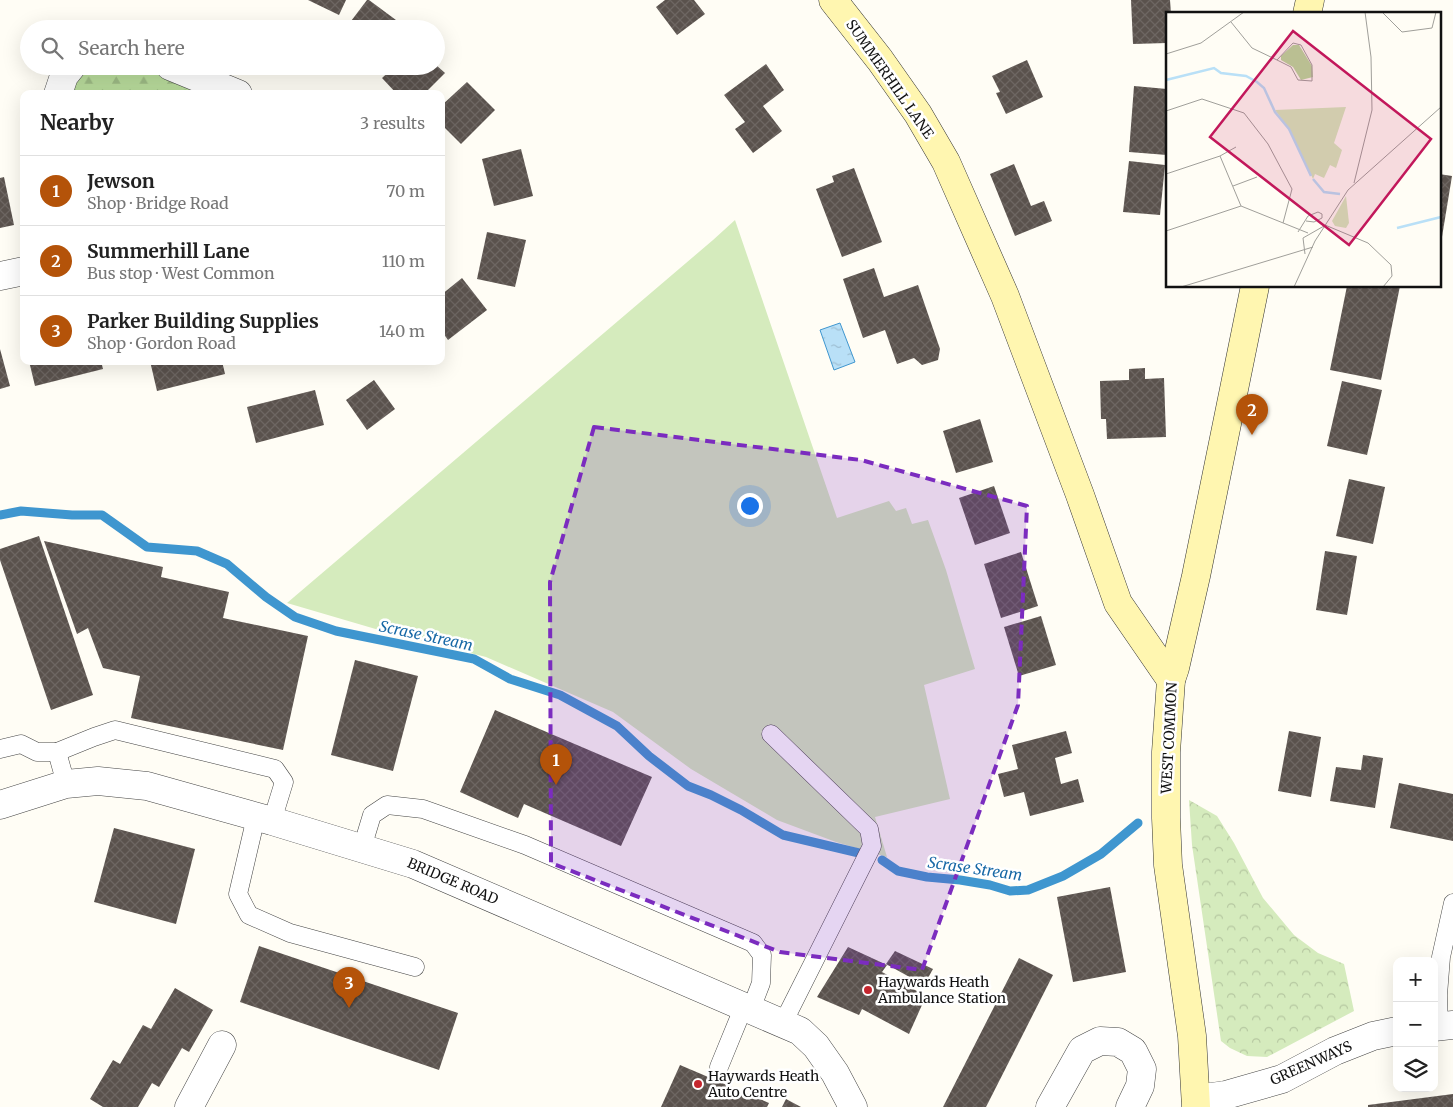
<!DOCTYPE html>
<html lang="en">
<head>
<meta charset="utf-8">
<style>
	body { margin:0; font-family:Merriweather,serif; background:#f6f6f6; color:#222 }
	.controls { position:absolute; right:15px; bottom:15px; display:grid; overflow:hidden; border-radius:10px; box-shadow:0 5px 20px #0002 }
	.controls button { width:45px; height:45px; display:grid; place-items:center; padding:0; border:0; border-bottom:1px solid #e0e0e0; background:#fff; color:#222; font:25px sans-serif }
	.you { position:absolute; left:749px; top:505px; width:18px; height:18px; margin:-12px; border:4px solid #fff; border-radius:50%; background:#1a73e8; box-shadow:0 0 0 8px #1a73e833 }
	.badge { display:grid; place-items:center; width:32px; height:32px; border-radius:50%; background:#b45309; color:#fff; font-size:16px; font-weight:700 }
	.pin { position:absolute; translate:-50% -41px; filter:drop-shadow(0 1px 2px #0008) }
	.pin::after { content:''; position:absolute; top:26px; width:18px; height:15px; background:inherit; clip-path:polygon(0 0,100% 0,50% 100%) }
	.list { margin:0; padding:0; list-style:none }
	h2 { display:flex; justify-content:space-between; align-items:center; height:65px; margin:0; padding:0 20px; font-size:21px }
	h2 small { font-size:16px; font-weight:400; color:#767676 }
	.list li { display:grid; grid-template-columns:32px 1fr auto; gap:15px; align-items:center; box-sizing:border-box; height:70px; padding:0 20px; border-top:1px solid #e0e0e0 }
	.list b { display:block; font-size:19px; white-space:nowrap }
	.list p { margin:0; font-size:16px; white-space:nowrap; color:#767676 }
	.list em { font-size:16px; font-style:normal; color:#767676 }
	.icon { flex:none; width:28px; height:28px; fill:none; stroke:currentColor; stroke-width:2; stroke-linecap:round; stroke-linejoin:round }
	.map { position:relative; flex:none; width:1453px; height:1107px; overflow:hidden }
	.search { position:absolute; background:#fff; box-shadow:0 5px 20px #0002; left:20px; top:20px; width:425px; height:55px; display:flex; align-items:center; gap:12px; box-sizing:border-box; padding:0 18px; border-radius:28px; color:#767676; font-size:19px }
	.panel { position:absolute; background:#fff; box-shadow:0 5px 20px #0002; left:20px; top:90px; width:425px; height:275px; border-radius:10px }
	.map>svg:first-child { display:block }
	.grass { fill:#d5ebbd }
	.forest { fill:url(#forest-firs) }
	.park { fill:url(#park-crowns) }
	.water { fill:url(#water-ripples); stroke:#3f96cf }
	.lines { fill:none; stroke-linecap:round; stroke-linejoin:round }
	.stream { stroke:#3f96cf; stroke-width:9 }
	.building { fill:url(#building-cross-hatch) }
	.lane-casing { stroke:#444; stroke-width:19 }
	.street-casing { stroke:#444; stroke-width:29 }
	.secondary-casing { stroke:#333; stroke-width:29 }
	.lane { stroke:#fff; stroke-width:18 }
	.street { stroke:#fff; stroke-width:28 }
	.secondary { stroke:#fff6b0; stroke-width:28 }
	.marked { fill:#7b2cbf; fill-opacity:0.2; stroke:#7b2cbf; stroke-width:4; stroke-dasharray:10 6; stroke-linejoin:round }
	.poi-dot { fill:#c4262e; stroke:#fff; stroke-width:2 }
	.labels { text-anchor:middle; stroke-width:5; stroke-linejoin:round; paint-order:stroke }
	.street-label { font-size:14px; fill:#111; stroke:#fff }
	.poi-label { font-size:14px; fill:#111; stroke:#fff; text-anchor:start }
	.water-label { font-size:15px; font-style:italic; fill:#1768a6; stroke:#fff }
	.inset-river { fill:none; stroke:#b9e0f7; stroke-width:2.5 }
	.inset-road { fill:none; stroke:#a09f9a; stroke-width:1 }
	.view { fill:#c2185b; fill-opacity:0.15; stroke:#c2185b; stroke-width:2.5 }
	.inset-edge { fill:none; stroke:#111; stroke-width:2.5 }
</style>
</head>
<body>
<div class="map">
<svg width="1453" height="1107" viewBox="0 0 1453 1107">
	<defs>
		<pattern id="forest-firs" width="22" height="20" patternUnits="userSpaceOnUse" patternTransform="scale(1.25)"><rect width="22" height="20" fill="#b9dc9c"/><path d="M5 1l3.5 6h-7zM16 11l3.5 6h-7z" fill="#9ebc85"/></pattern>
		<pattern id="park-crowns" width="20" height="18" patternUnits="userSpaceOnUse" patternTransform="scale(1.25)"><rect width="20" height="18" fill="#d5ebbd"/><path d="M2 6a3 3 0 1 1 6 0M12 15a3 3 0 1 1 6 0" fill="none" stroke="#b6c8a1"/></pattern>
		<pattern id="water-ripples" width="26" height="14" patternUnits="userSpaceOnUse" patternTransform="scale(1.25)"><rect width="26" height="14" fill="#b9e0f7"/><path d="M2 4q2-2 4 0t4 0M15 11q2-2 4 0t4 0" fill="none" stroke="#9ebfd3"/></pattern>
		<pattern id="building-cross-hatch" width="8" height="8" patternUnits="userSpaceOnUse" patternTransform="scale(1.25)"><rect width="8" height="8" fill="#5a524d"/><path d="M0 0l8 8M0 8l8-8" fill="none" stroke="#6d6662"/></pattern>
	</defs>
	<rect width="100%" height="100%" fill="#fffdf5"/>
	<polygon class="grass" points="735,220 837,518 889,501 896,511 906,508 912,524 928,520 946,570 975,669 924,685 950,799 875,817 887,857 836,842 777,820 691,769 613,712 486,657 379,630 287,603 713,240"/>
	<polygon class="forest" points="90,66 141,66 208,94 68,94 78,75"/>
	<polygon class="park" points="1189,800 1217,816 1234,843 1263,898 1294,935 1318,953 1344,964 1354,1011 1267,1057 1247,1056 1230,1048 1221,1041 1192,845"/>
	<polygon class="water" points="840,323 855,362 834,370 820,330"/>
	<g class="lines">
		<g class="stream">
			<polyline points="0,515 21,511 72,515 102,515 147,547 197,551 227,564 266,597 295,617 336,631 474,659 510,679 560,695 617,726 649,756 688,786 711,795 741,810 783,835 859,853"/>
			<polyline points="882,860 898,871 927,877 960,880 990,885 1010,891 1028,890 1063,876 1101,854 1138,823"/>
		</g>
	</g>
	<g class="building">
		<polygon points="308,0 346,0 339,15"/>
		<polygon points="367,0 369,0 400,23 396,29 345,29"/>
		<polygon points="665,0 694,0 705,14 677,35 656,7"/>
		<polygon points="1131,0 1170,0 1171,14 1167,14 1167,43 1133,44"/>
		<polygon points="1027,60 1043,97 1006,114 996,93 1000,92 992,76"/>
		<polygon points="766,64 784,90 763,106 782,131 753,153 735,129 745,122 724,95"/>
		<polygon points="436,65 445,73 424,94 397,94 382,78 395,66 436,66"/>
		<polygon points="467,82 495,110 461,144 441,124 441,106"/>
		<polygon points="1134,86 1167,89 1167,155 1129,152"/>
		<polygon points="521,149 533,196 494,206 482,159"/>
		<polygon points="1129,161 1165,165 1160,215 1123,212"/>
		<polygon points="1014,164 1031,206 1044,201 1052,221 1015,236 990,174"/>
		<polygon points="854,168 882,242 842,257 816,189 834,182 832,176"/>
		<polygon points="1439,174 1452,176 1440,249 1439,249"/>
		<polygon points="4,177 14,225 0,228 0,178"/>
		<polygon points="487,232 526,240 515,287 477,279"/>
		<polygon points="874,268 884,297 918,285 940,349 938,360 922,365 914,358 897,364 885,330 863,338 843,279"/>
		<polygon points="462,278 487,310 448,340 441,330 441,295"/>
		<polygon points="1347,286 1400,286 1381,380 1330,370"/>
		<polygon points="0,349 10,386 0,389"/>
		<polygon points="29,361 101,361 103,369 35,386"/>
		<polygon points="150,361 222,361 225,374 157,391"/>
		<polygon points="1145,368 1145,379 1164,378 1166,437 1107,439 1106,419 1101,419 1100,381 1129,380 1129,369"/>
		<polygon points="374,380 395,409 367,430 346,400"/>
		<polygon points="1342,381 1382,390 1367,455 1327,446"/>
		<polygon points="315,390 324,425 256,443 247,407"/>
		<polygon points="980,419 993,462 956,473 943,431"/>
		<polygon points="1349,479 1385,487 1373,544 1336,536"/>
		<polygon points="994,486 1010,533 975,545 959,498"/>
		<polygon points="39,536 93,695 51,710 0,560 0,549"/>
		<polygon points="44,541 163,567 161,577 229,592 223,618 308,636 283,750 131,718 140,676 103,668 88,628 77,634"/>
		<polygon points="1325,551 1357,556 1347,615 1316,610"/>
		<polygon points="1021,552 1038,606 1001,618 984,564"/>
		<polygon points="1041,616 1056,665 1019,676 1004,627"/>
		<polygon points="355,660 418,676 393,771 331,755"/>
		<polygon points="495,710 652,777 621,846 524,804 518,818 460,792"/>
		<polygon points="1066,731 1072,753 1055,758 1061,784 1078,779 1084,802 1030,816 1024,792 1004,797 998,774 1018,769 1012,745"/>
		<polygon points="1289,731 1321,737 1311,797 1278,791"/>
		<polygon points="1363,755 1383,758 1375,808 1330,801 1336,767 1361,770"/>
		<polygon points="1399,783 1453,794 1453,841 1390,828"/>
		<polygon points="114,828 195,849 176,924 94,902"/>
		<polygon points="1110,887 1126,972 1073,982 1057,897"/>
		<polygon points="259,946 458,1013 439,1070 240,1002"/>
		<polygon points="848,947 887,965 882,972 926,996 909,1034 862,1009 859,1015 817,997"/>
		<polygon points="895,951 933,969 924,985 886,964"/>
		<polygon points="1019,958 1053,975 986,1107 943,1107"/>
		<polygon points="175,988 213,1010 189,1052 182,1048 159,1087 152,1083 138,1107 103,1107 90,1099 113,1060 120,1064 143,1025 151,1029"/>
		<polygon points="680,1065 769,1103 767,1107 661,1107"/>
		<polygon points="1453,1094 1453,1107 1368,1107 1368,1105"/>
		<polygon points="786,1099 801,1107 782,1107"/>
	</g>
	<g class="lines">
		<defs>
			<g id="lane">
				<polyline points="771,734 869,829 872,846 783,1023"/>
				<polyline points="0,749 21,744 37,752 57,752"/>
				<polyline points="66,784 57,752 94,737 115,730 275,769 284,782 272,821"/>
				<polyline points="256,817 238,894 249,915 290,933 415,967"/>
				<polyline points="362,848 372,815 387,805 423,809 525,845 753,943 762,955 761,983 751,1009"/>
				<polyline points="1439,1027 1438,995 1441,957 1453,903"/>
				<polyline points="719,1067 744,1006"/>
			</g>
			<g id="street">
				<polyline points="170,66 238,94"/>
				<polyline points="58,94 64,76 72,66"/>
				<polyline points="0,276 24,271"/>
				<polyline points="0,805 66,784 98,781 147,786 272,821 413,864 800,1031 816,1046 835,1073 853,1107"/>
				<polyline points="1434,1027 1453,1025"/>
				<polyline points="1196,1099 1226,1095 1282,1079 1335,1051 1373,1036 1397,1031"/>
				<polyline points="189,1107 222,1045"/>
				<polyline points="1050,1107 1082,1050 1100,1041 1118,1042 1133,1051 1142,1069 1140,1086 1130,1107"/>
			</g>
			<g id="secondary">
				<polyline points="833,0 880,60 918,114 946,162 1005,296 1080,495 1118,603 1171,680"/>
				<polyline points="1307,14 1310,0"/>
				<polyline points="1196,1107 1192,1036 1168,865 1166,818 1166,752 1171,680 1175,668 1196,576 1255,286"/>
			</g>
		</defs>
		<use href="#lane" class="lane-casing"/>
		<use href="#street" class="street-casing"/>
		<use href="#secondary" class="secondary-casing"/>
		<use href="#lane" class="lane"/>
		<use href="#street" class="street"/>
		<use href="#secondary" class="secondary"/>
	</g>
	<path class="marked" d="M 594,427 L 861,460 L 1027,506 L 1018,705 L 922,970 L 780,952 L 551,863 L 550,582 Z"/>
	<g class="poi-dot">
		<circle cx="868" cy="990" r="5"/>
		<circle cx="698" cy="1084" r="5"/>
	</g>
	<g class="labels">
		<g class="street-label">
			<text transform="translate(890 79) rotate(55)" y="5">SUMMERHILL LANE</text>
			<text transform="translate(1169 738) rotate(-87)" y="5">WEST COMMON</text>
			<text transform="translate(453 881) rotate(23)" y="5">BRIDGE ROAD</text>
			<text transform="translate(1311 1063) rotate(-24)" y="5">GREENWAYS</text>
		</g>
		<g class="poi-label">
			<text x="878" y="987">Haywards Heath<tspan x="878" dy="16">Ambulance Station</tspan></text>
			<text x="708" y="1081">Haywards Heath<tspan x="708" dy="16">Auto Centre</tspan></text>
		</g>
		<g class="water-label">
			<text transform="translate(426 636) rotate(12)" y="5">Scrase Stream</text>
			<text transform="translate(975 869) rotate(8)" y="5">Scrase Stream</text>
		</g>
	</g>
	<g transform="translate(1166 12)">
		<rect width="275" height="275" fill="#fffdf5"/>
		<path d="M 180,95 L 168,131 L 176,138 L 170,156 L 164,153 L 158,166 L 149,162 L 147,167 L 124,118 L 109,98 Z" fill="#d5ebbd"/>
		<path d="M 127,33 L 133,33 L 146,54 L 147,65 L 135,68 L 127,55 L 115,48 L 115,44 Z" fill="#b9dc9c"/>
		<path d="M 180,184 L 183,211 L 180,216 L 169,214 L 166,209 Z" fill="#d5ebbd"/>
		<path class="inset-river" d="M 0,68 L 48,56 L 55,61 L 80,64 L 91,70 L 98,76 L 109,100 L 123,117 L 145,164M 147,167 L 158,180 L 174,182M 231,216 L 275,205"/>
		<path class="inset-road" d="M 216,0 L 236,20 L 266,16 L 270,0M 65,10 L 86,36 L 111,48M 127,31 L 135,33 L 146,53 L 146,69 L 132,68 L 125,55 L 111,48 ZM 0,42 L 35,31 L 78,0M 0,99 L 36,87 L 78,101 L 102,132 L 126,177 L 117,211M 54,144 L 70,135M 0,162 L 54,144 L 75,194M 188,171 L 206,98 L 205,45 L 199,0M 67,174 L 91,165M 159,213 L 202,231 L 225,253 L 226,264 L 217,275M 0,219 L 75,194 L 142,221M 132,220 L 142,204 L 152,200 L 156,202 L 156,206 L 148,210 L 140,209M 139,242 L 137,226 L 158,214M 15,275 L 147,235M 128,275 L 149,229 L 182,178 L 275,95"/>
		<path class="view" d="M 127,19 L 265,127 L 183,233 L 44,125 Z"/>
		<rect width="275" height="275" class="inset-edge"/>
	</g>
</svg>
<div class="controls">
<button>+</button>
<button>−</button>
<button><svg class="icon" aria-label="layers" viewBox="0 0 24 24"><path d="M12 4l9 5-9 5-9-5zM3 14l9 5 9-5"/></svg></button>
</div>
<div class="you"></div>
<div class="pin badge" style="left:556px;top:785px">1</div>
<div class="pin badge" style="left:1252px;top:435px">2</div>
<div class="pin badge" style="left:349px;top:1008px">3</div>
<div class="search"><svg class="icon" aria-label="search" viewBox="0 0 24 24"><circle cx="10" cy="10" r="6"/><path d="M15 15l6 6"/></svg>Search here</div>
<section class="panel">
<h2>Nearby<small>3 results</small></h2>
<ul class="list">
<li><span class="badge">1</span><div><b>Jewson</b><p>Shop · Bridge Road</p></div><em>70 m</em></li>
<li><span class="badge">2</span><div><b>Summerhill Lane</b><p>Bus stop · West Common</p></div><em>110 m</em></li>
<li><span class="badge">3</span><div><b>Parker Building Supplies</b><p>Shop · Gordon Road</p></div><em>140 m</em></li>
</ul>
</section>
</div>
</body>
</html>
